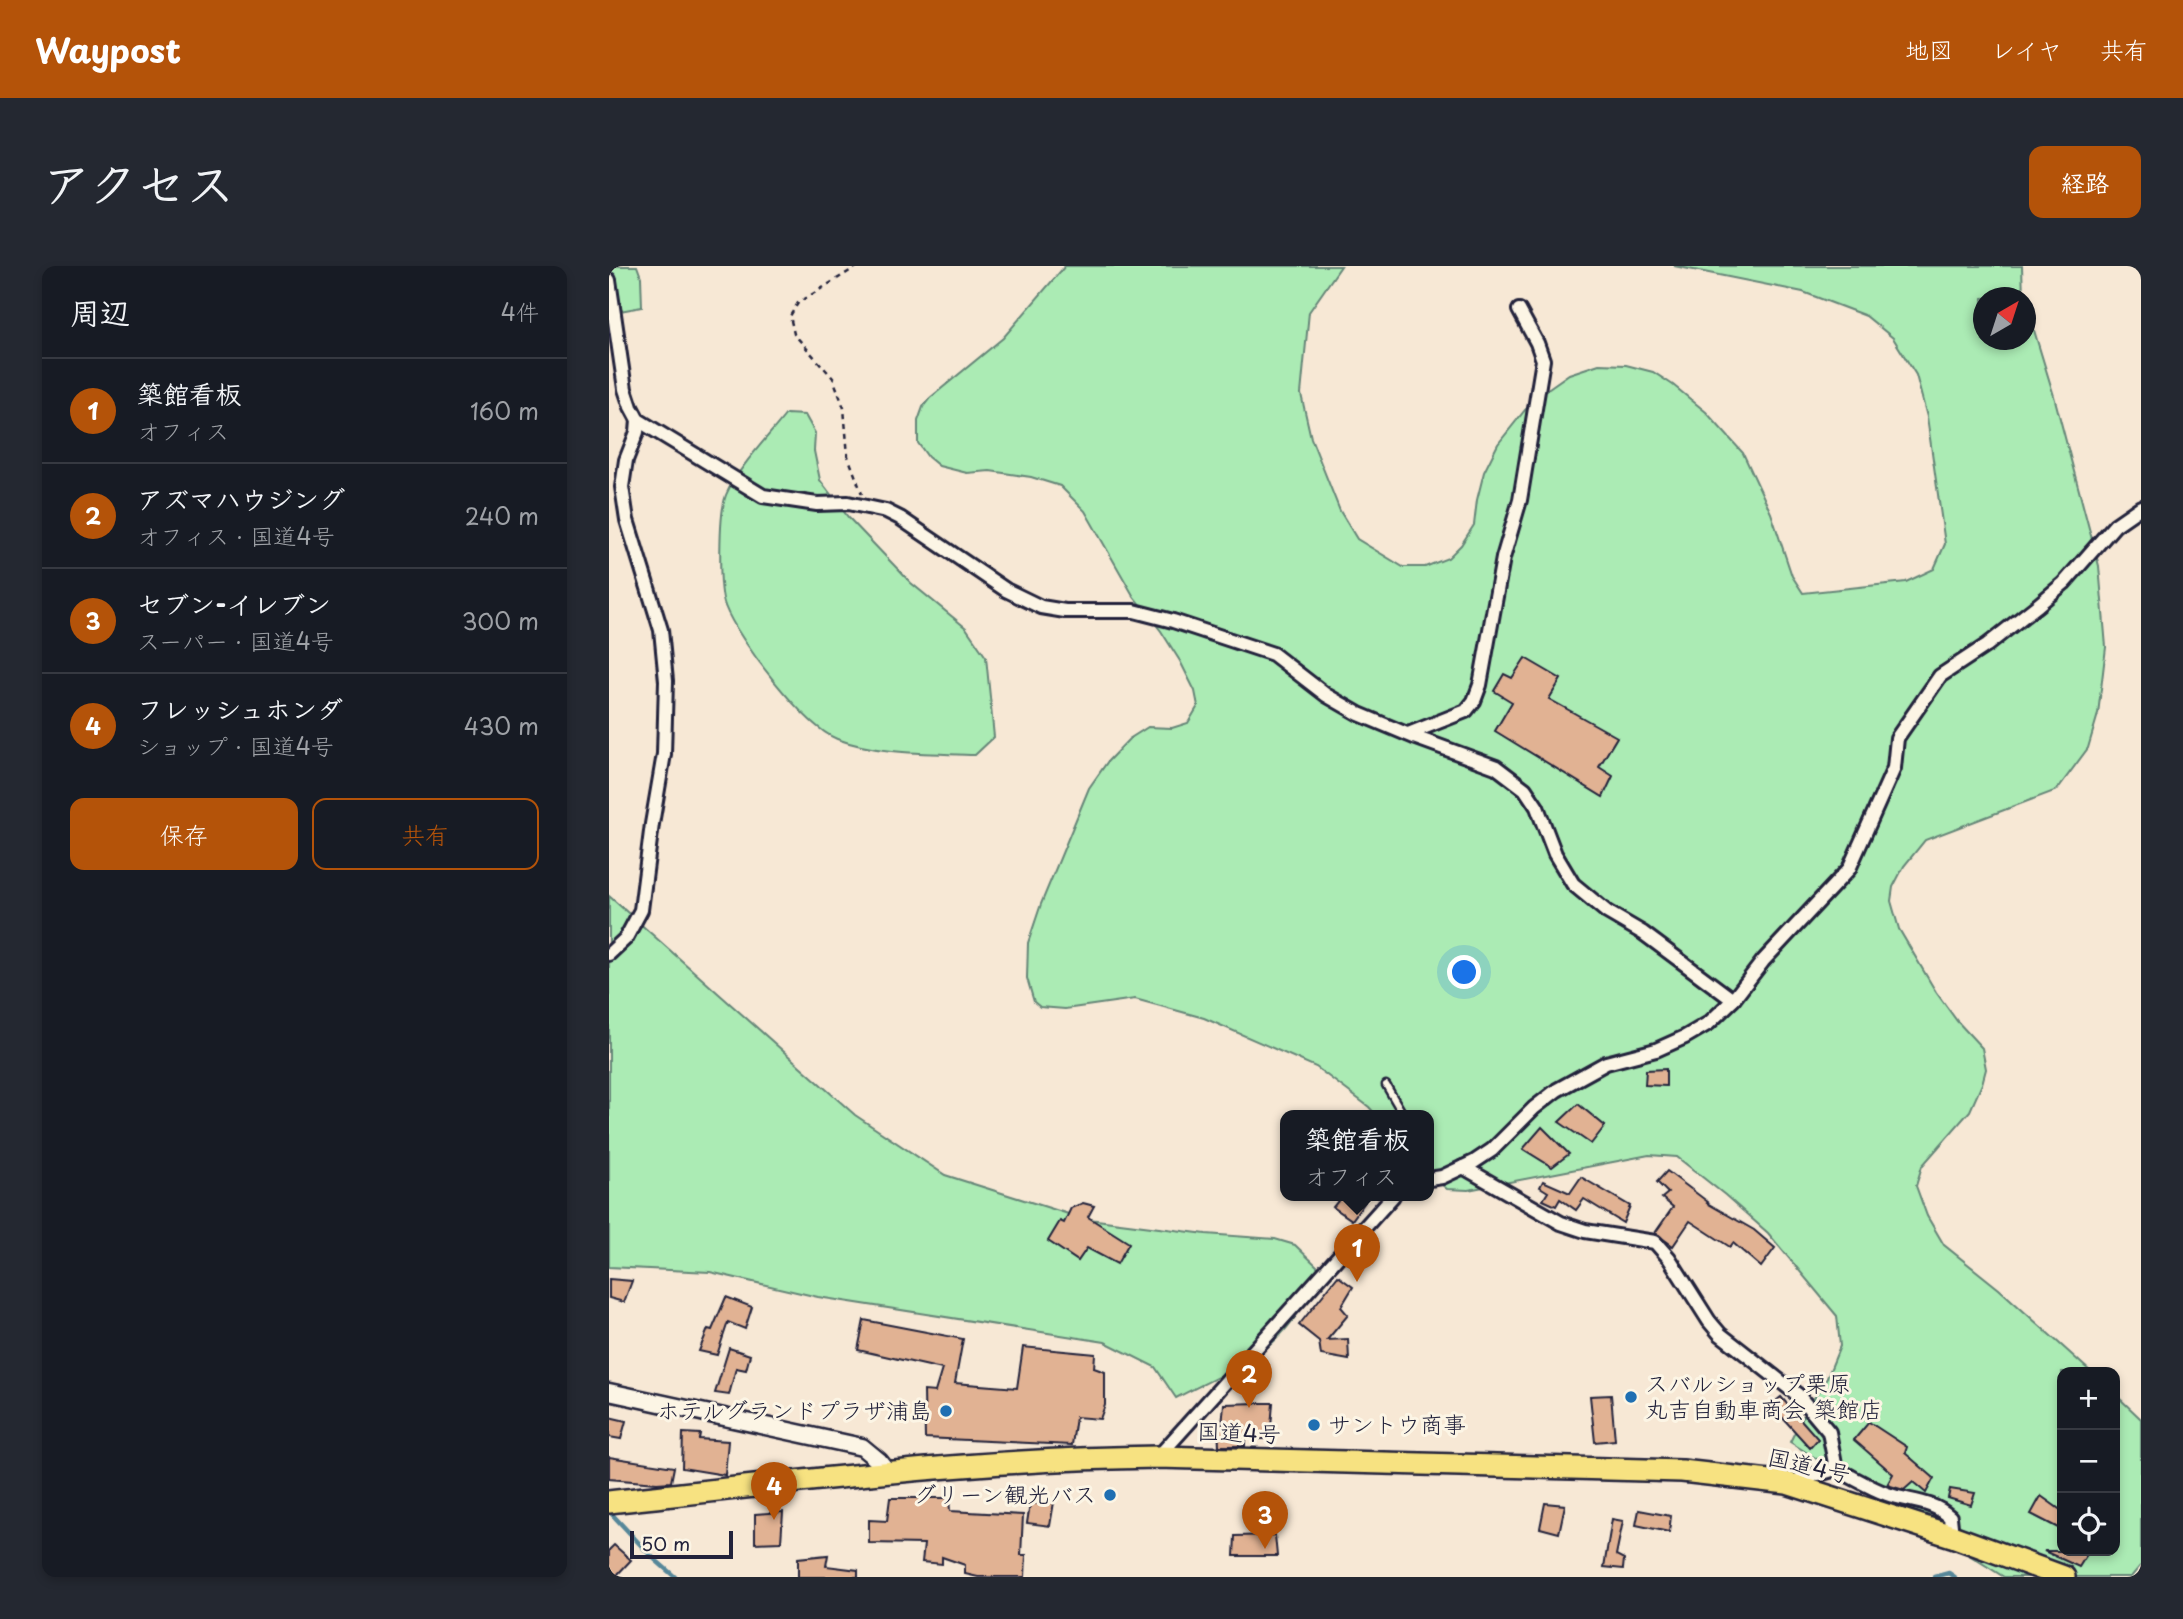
<!DOCTYPE html>
<html lang="ja">
<head>
<meta charset="utf-8">
<style>
	body { margin:0; font-family:"Playpen Sans","Klee One",sans-serif; background:#242831; color:#f1f3f6 }
	.controls { position:absolute; right:21px; bottom:21px; display:grid; overflow:hidden; border-radius:14px; box-shadow:0 4px 10px #0003 }
	.controls button { width:63px; height:63px; display:grid; place-items:center; padding:0; border:0; border-bottom:2px solid #363941; background:#171b24; color:#f1f3f6; font:35px sans-serif }
	.compass { position:absolute; left:1364px; top:21px; width:63px; height:63px; border-radius:50%; background:#171b24; box-shadow:0 4px 10px #0003; rotate:39deg }
	.scale { position:absolute; left:21px; bottom:18px; width:103px; box-sizing:border-box; padding-left:7px; border:4px solid #22223b; border-top:0; font-size:19px; line-height:24px; white-space:nowrap; color:#22223b; -webkit-text-stroke:5px #fcf5e5; paint-order:stroke }
	.you { position:absolute; left:856px; top:707px; width:24px; height:24px; margin:-18px; border:5px solid #fff; border-radius:50%; background:#1a73e8; box-shadow:0 0 0 10px #1a73e833 }
	.badge { display:grid; place-items:center; width:46px; height:46px; border-radius:50%; background:#b45309; color:#fff; font-size:23px; font-weight:700 }
	.pin { position:absolute; translate:-50% -58px; filter:drop-shadow(0 2px 4px #0008) }
	.pin::after { content:''; position:absolute; top:37px; width:24px; height:21px; background:inherit; clip-path:polygon(0 0,100% 0,50% 100%) }
	.popup { position:absolute; left:671px; top:844px; width:154px; height:91px; box-sizing:border-box; display:grid; place-content:center; border-radius:14px; background:#171b24; filter:drop-shadow(0 2px 5px #0005); font-size:23px; white-space:nowrap; color:#9ea1a6 }
	.popup b { font-size:26px; color:#f1f3f6 }
	.popup::after { content:''; position:absolute; left:50%; top:100%; margin-left:-14px; border:14px solid transparent; border-top-color:#171b24 }
	.list { margin:0; padding:0; list-style:none }
	h2 { display:flex; justify-content:space-between; align-items:center; height:91px; margin:0; padding:0 28px; font-size:30px }
	h2 small { font-size:23px; font-weight:400; color:#9ea1a6 }
	.list li { display:grid; grid-template-columns:46px 1fr auto; gap:21px; align-items:center; box-sizing:border-box; height:105px; padding:0 28px; border-top:2px solid #363941 }
	.list b { display:block; font-size:26px; white-space:nowrap }
	.list p { margin:0; font-size:23px; white-space:nowrap; color:#9ea1a6 }
	.list em { font-size:23px; font-style:normal; color:#9ea1a6 }
	.actions { display:flex; gap:14px; padding:21px 28px }
	.actions a { flex:1; padding:16px 0; border:2px solid #b45309; border-radius:14px; text-align:center; font-size:24px; color:#b45309 }
	.actions .main { background:#b45309; color:#fff }
	.icon { flex:none; width:38px; height:38px; fill:none; stroke:currentColor; stroke-width:2; stroke-linecap:round; stroke-linejoin:round }
	.map { position:relative; flex:none; width:1532px; height:1311px; overflow:hidden; border-radius:14px }
	header { display:flex; align-items:center; gap:42px; box-sizing:border-box; height:98px; padding:0 35px; background:#b45309; color:#fff }
	header strong { font-size:33px }
	nav { display:flex; gap:38px; margin-inline-start:auto; font-size:24px }
	.intro { display:flex; align-items:center; justify-content:space-between; box-sizing:border-box; height:168px; padding:0 42px }
	h1 { margin:0; font-size:49px }
	.button { padding:18px 32px; border-radius:14px; background:#b45309; color:#fff; font-size:24px; font-weight:700 }
	main { display:flex; gap:42px; padding:0 42px }
	aside { flex:1; background:#171b24; border-radius:14px; box-shadow:0 4px 10px #0003 }
	.map>svg:first-child { display:block }
	.green { fill:#abebb4; stroke:#668678; stroke-width:2 }
	.lines { fill:none; stroke-linecap:round; stroke-linejoin:round }
	.stream { stroke:#578799; stroke-width:4.5 }
	.building { fill:#e1b293; stroke:#22223b; stroke-width:2 }
	.lane-casing { stroke:#22223b; stroke-width:11 }
	.street-casing { stroke:#22223b; stroke-width:18 }
	.secondary-casing { stroke:#22223b; stroke-width:21 }
	.highway-casing { stroke:#22223b; stroke-width:26 }
	.path { stroke:#22223b; stroke-width:2.5; stroke-dasharray:5 5; stroke-linecap:butt }
	.lane { stroke:#fcf5e5; stroke-width:6 }
	.street { stroke:#fcf5e5; stroke-width:12 }
	.secondary { stroke:#fcf5e5; stroke-width:16 }
	.highway { stroke:#f7e281; stroke-width:21 }
	.poi-dot { fill:#1f6fb2; stroke:#fcf5e5; stroke-width:2.5 }
	.labels { text-anchor:middle; stroke-width:6; stroke-linejoin:round; paint-order:stroke }
	.poi-label { font-size:23px; fill:#22223b; stroke:#fcf5e5; text-anchor:start }
	.street-label { font-size:23px; fill:#22223b; stroke:#fcf5e5 }
</style>
</head>
<body>
<header>
<strong>Waypost</strong>
<nav><a>地図</a><a>レイヤ</a><a>共有</a></nav>
</header>
<div class="intro"><h1>アクセス</h1><a class="button">経路</a></div>
<main>
<aside>
<h2>周辺<small>4件</small></h2>
<ul class="list">
<li><span class="badge">1</span><div><b>築館看板</b><p>オフィス</p></div><em>160 m</em></li>
<li><span class="badge">2</span><div><b>アズマハウジング</b><p>オフィス · 国道4号</p></div><em>240 m</em></li>
<li><span class="badge">3</span><div><b>セブン-イレブン</b><p>スーパー · 国道4号</p></div><em>300 m</em></li>
<li><span class="badge">4</span><div><b>フレッシュホンダ</b><p>ショップ · 国道4号</p></div><em>430 m</em></li>
</ul>
<div class="actions"><a class="main">保存</a><a>共有</a></div>
</aside>
<div class="map">
<svg width="1532" height="1311" viewBox="0 0 1532 1311">
	<rect width="100%" height="100%" fill="#f7e8d5"/>
	<filter id="ink" filterUnits="userSpaceOnUse"><feTurbulence type="fractalNoise" baseFrequency=".0143" numOctaves="2"/><feDisplacementMap in="SourceGraphic" scale="14" xChannelSelector="R" yChannelSelector="G"/><feConvolveMatrix kernelMatrix="1 2 1 2 8 2 1 2 1" color-interpolation-filters="sRGB"/></filter>
	<g filter="url(#ink)">
		<g class="green">
			<polygon points="0,0 28,0 32,11 33,41 0,47"/>
			<polygon points="456,0 732,0 700,46 692,128 702,172 731,245 748,273 794,301 816,301 839,292 852,279 865,259 868,234 875,206 889,178 916,144 940,122 960,108 990,98 1017,99 1044,106 1064,119 1097,146 1134,187 1162,247 1183,310 1194,327 1297,316 1325,303 1336,278 1318,151 1307,109 1284,72 1257,50 1194,26 1065,0 1413,0 1414,31 1374,32 1374,74 1416,74 1417,38 1445,130 1490,300 1497,381 1489,448 1479,482 1448,524 1316,574 1295,600 1284,621 1282,635 1290,663 1327,726 1348,755 1373,782 1377,803 1373,818 1361,845 1313,900 1307,920 1318,950 1335,979 1390,1023 1482,1106 1453,1106 1453,1285 1506,1285 1506,1128 1532,1153 1532,1299 1522,1311 1395,1311 1181,1176 1195,1148 1218,1112 1231,1080 1228,1050 1159,967 1116,929 1068,891 1040,889 859,924 838,923 820,908 820,850 768,850 760,841 707,801 595,752 526,733 456,743 431,741 425,736 418,712 419,677 432,638 480,522 499,495 520,473 539,461 563,462 579,457 589,440 586,425 571,395 552,365 525,331 476,245 451,220 422,211 381,205 358,207 330,200 319,191 309,177 309,155 314,141 321,132 394,72"/>
			<path d="M 177,148 L 196,149 L 206,167 L 205,185 L 211,214 L 239,251 L 302,317 L 357,362 L 377,391 L 385,471 L 366,489 C 321,487 271,489 228,473 C 195,460 129,374 116,340 C 109,323 110,247 117,229 C 127,204 160,170 177,148 Z"/>
			<path d="M 0,630 L 246,849 L 336,909 L 472,952 L 597,968 L 666,973 L 686,979 L 710,1002 C 682,1084 638,1095 567,1132 L 546,1101 L 496,1076 L 209,1031 L 101,1006 L 0,1001 Z"/>
		</g>
		<g class="lines">
			<g class="stream">
				<polyline points="0,1245 42,1290 66,1311"/>
				<polyline points="1325,1311 1340,1307 1346,1311"/>
			</g>
		</g>
		<g class="building">
			<polygon points="916,392 952,413 940,433 1008,471 990,501 1004,510 994,531 886,465 903,436 885,425 895,408 903,412"/>
			<polygon points="1057,803 1057,820 1036,819 1037,804"/>
			<polygon points="969,838 996,860 982,878 950,856"/>
			<polygon points="933,861 960,888 943,901 914,883"/>
			<polygon points="1058,905 1099,936 1098,937 1145,964 1166,982 1152,1001 1124,977 1121,981 1081,955 1064,980 1046,967 1064,941 1053,932 1059,927 1048,916"/>
			<polygon points="972,911 1021,940 1014,957 975,933 967,944 951,933 947,940 934,934 939,926 931,921 934,915 961,927"/>
			<polygon points="733,930 748,930 756,936 743,954 724,941"/>
			<polygon points="474,937 485,940 479,951 520,977 508,998 478,982 469,995 439,975 451,955 455,957 462,942"/>
			<polygon points="729,1010 744,1021 732,1041 739,1049 718,1074 739,1073 740,1094 712,1089 710,1075 690,1059"/>
			<polygon points="0,1013 23,1015 15,1036 0,1032"/>
			<polygon points="117,1031 143,1041 136,1063 119,1056 108,1089 90,1085 99,1063 103,1064"/>
			<polygon points="255,1054 354,1073 346,1117 408,1122 414,1081 486,1088 485,1102 496,1106 496,1139 491,1153 467,1151 463,1179 316,1172 315,1125 326,1126 333,1103 249,1084"/>
			<polygon points="120,1082 141,1089 137,1104 127,1102 120,1129 106,1127"/>
			<polygon points="1002,1129 1006,1174 986,1176 981,1130"/>
			<polygon points="1172,1131 1209,1173 1201,1182 1162,1139"/>
			<polygon points="649,1137 664,1137 661,1173 636,1173 636,1180 610,1180 609,1159 613,1160 615,1138"/>
			<polygon points="0,1151 17,1155 12,1173 0,1171"/>
			<polygon points="1260,1156 1298,1181 1296,1187 1325,1212 1317,1227 1304,1216 1295,1224 1278,1219 1284,1208 1245,1174"/>
			<polygon points="74,1167 91,1168 90,1173 119,1175 116,1209 73,1202"/>
			<polygon points="0,1191 65,1201 62,1216 48,1217 0,1213"/>
			<polygon points="1341,1223 1366,1227 1362,1239 1339,1232"/>
			<polygon points="1432,1230 1453,1245 1453,1264 1422,1248"/>
			<polygon points="281,1232 340,1232 341,1245 414,1249 412,1289 417,1289 416,1311 369,1311 356,1308 356,1299 333,1291 333,1298 313,1296 315,1278 260,1277 260,1254 278,1255"/>
			<polygon points="445,1236 441,1260 418,1257 421,1238"/>
			<polygon points="936,1237 956,1239 950,1267 931,1262"/>
			<polygon points="1030,1244 1062,1250 1060,1266 1027,1259"/>
			<polygon points="174,1246 172,1276 146,1277 146,1248"/>
			<polygon points="1003,1253 1014,1255 1007,1289 1015,1293 1014,1303 995,1301"/>
			<polygon points="666,1269 668,1290 625,1290 626,1270"/>
			<polygon points="5,1279 22,1294 7,1310 0,1304 0,1284"/>
			<polygon points="1435,1285 1480,1285 1470,1301"/>
			<polygon points="219,1289 217,1300 249,1304 249,1311 189,1311 189,1292"/>
		</g>
		<g class="lines">
			<defs>
				<polyline id="lane" points="777,819 795,850"/>
				<g id="street">
					<polyline points="0,14 16,123 22,141 29,154 154,230 208,238 239,237 277,245 291,252 397,324 432,341 456,345 525,345 564,355 664,388 717,429 750,448 805,471 887,501 916,523 928,541 946,588 964,618 998,646 1034,667 1124,734"/>
					<polyline points="799,468 857,445 865,435 871,419 894,292 911,234 934,94 928,77 910,44"/>
					<polyline points="0,688 17,672 32,644 43,558 55,488 57,415 52,364 18,254 13,221 17,194 28,166 29,154"/>
					<polyline points="854,901 952,957 976,965 1046,976 1060,992 1100,1055 1111,1068 1189,1129 1220,1166 1227,1203"/>
					<polyline points="820,913 833,911 865,896 883,884 925,842 948,824 997,797 1047,784 1076,771 1100,757 1124,734 1154,695 1240,603 1285,502 1288,472 1331,410 1378,379 1429,339 1455,317 1506,259 1532,241"/>
					<polyline points="549,1191 784,930"/>
					<path d="M 1182,1216 L 1227,1203 C 1244,1211 1261,1222 1278,1228 C 1301,1236 1322,1234 1341,1251 L 1343,1270"/>
				</g>
				<polyline id="secondary" points="0,1126 253,1181 270,1195 278,1205"/>
				<path id="highway" d="M 0,1236 C 183,1216 365,1193 549,1191 L 1073,1205 L 1178,1217 L 1343,1270 L 1455,1311"/>
			</defs>
			<use href="#lane" class="lane-casing"/>
			<use href="#street" class="street-casing"/>
			<use href="#secondary" class="secondary-casing"/>
			<use href="#highway" class="highway-casing"/>
			<polyline class="path" points="249,0 189,37 181,50 185,68 224,112 235,142 239,190 253,228"/>
			<use href="#lane" class="lane"/>
			<use href="#street" class="street"/>
			<use href="#secondary" class="secondary"/>
			<use href="#highway" class="highway"/>
		</g>
	</g>
	<g class="poi-dot">
		<circle cx="1022" cy="1131" r="7"/>
		<circle cx="337" cy="1145" r="7"/>
		<circle cx="705" cy="1159" r="7"/>
		<circle cx="501" cy="1229" r="7"/>
	</g>
	<g class="labels">
		<g class="poi-label">
			<text x="1036" y="1126">スバルショップ栗原<tspan x="1036" dy="26">丸吉自動車商会 築館店</tspan></text>
			<text x="323" y="1153" text-anchor="end">ホテルグランドプラザ浦島</text>
			<text x="719" y="1167">サントウ商事</text>
			<text x="487" y="1237" text-anchor="end">グリーン観光バス</text>
		</g>
		<g class="street-label">
			<text transform="translate(630 1167) rotate(2)" y="8">国道4号</text>
			<text transform="translate(1200 1200) rotate(13)" y="8">国道4号</text>
		</g>
	</g>
</svg>
<div class="controls">
<button>+</button>
<button>−</button>
<button><svg class="icon" aria-label="locate" viewBox="0 0 24 24"><circle cx="12" cy="12" r="6"/><path d="M12 2v4M12 18v4M2 12h4M18 12h4"/></svg></button>
</div>
<svg class="compass" viewBox="-18 -18 36 36"><path d="M0-13l5 13h-10z" fill="#e53935"/><path d="M0 13l5-13h-10z" fill="#9ea1a6"/></svg>
<div class="scale">50 m</div>
<div class="you"></div>
<div class="pin badge" style="left:748px;top:1016px">1</div>
<div class="popup"><b>築館看板</b>オフィス</div>
<div class="pin badge" style="left:640px;top:1142px">2</div>
<div class="pin badge" style="left:656px;top:1283px">3</div>
<div class="pin badge" style="left:165px;top:1254px">4</div>
</div>
</main>
</body>
</html>
